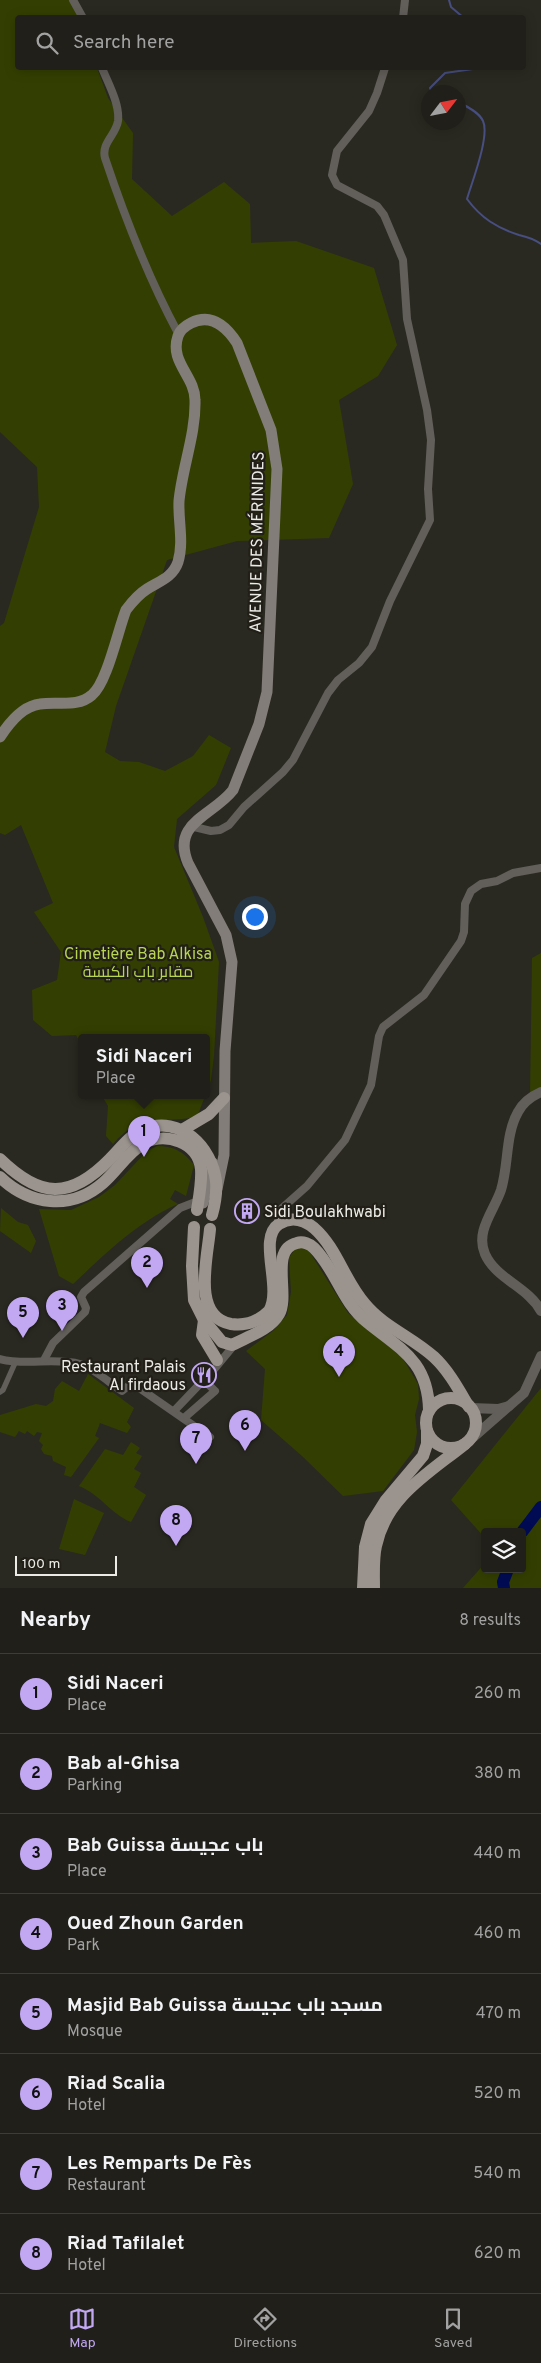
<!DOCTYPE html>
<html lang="en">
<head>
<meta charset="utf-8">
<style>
	body { margin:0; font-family:Overpass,Cairo,sans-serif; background:#282722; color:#f1f3f6 }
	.controls { position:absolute; right:15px; bottom:15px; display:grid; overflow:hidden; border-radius:5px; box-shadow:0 2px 12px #0003 }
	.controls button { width:45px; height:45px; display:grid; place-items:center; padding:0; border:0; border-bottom:1px solid #3d3d38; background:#201f19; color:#f1f3f6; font:25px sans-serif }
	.compass { position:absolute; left:421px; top:85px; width:45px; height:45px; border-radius:50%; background:#201f19; box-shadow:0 2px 12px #0003; rotate:58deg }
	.scale { position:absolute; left:15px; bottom:12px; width:102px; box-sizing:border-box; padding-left:5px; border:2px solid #ecebe6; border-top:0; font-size:14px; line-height:18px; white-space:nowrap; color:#ecebe6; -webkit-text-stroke:4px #211f17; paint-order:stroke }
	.you { position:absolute; left:254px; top:916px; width:18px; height:18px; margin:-12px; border:4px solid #fff; border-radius:50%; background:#1a73e8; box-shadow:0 0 0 8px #1a73e833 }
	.badge { display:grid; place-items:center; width:32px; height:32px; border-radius:50%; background:#c2a8f2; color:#111; font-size:16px; font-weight:700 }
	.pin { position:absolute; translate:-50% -41px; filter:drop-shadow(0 1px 2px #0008) }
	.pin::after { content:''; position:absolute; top:26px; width:18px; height:15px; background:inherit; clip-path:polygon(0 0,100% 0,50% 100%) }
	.popup { position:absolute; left:78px; top:1034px; width:132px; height:65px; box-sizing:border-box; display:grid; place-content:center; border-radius:5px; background:#201f19; filter:drop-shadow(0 1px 4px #0005); font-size:16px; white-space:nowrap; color:#a2a2a2 }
	.popup b { font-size:19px; color:#f1f3f6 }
	.popup::after { content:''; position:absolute; left:50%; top:100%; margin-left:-10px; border:10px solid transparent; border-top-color:#201f19 }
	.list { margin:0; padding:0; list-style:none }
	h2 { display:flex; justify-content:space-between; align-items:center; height:65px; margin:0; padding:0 20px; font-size:21px }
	h2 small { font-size:16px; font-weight:400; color:#a2a2a2 }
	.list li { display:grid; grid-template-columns:32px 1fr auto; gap:15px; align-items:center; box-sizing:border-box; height:80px; padding:0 20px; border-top:1px solid #3d3d38 }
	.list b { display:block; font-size:19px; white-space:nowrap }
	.list p { margin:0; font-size:16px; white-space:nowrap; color:#a2a2a2 }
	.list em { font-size:16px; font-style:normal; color:#a2a2a2 }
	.icon { flex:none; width:28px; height:28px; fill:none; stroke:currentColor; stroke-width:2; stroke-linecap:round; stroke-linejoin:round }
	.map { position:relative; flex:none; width:541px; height:1588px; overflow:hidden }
	.search { position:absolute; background:#201f19; box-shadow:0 2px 12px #0003; left:15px; right:15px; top:15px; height:55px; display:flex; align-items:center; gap:12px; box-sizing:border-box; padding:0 18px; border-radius:5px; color:#a2a2a2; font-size:19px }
	.sheet { height:705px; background:#201f19 }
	nav { display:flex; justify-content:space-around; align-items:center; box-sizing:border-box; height:70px; border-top:1px solid #3d3d38; background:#201f19; font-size:14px; color:#a2a2a2 }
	nav a { display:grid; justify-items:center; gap:2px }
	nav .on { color:#c2a8f2 }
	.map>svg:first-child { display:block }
	.green { fill:#333f02 }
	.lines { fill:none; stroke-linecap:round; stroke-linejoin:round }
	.stream { stroke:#474e80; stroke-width:2 }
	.river { stroke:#000b54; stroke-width:12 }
	.pedestrian { stroke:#625f5b; stroke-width:5.5 }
	.minor { stroke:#625f5b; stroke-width:8 }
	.tertiary { stroke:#625f5b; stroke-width:10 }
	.secondary { stroke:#827d78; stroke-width:11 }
	.primary { stroke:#9b948e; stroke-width:12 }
	.labels { text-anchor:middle; stroke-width:4.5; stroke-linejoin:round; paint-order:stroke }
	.street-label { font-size:16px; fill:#ecebe6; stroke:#211f17 }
	.park-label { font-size:16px; fill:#b8d552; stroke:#211f17 }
	.poi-label { font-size:16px; fill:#ecebe6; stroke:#211f17; text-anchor:start }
</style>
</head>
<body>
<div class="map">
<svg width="541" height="1588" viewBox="0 0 541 1588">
	<rect width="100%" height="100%" fill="#2a2921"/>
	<g class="green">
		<polygon points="0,0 74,0 80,17 18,18 18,68 97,68 108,98 133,133 132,179 172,216 224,182 250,204 251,243 296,241 374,268 397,345 378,376 339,400 353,484 329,538 237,541 167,560 116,706 105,752 120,761 139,762 165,771 193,756 209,735 231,748 216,785 177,819 174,847 203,917 219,962 214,1056 211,1080 207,1092 206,1038 82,1038 81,1045 76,1035 52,1036 33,1020 32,990 57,980 61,952 34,912 53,903 21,825 5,835 0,833 0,626 4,623 39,507 37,467 0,432"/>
		<polygon points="541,953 541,1091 530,1097 532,958"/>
		<path d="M 102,1096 L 205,1096 L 197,1117 C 162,1124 141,1111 113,1144 L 106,1136 L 108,1106 Z"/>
		<path d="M 157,1146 C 174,1146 184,1152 194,1165 L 186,1196 L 175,1190 L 170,1199 L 178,1204 C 137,1222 105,1254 73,1284 L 59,1276 L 39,1209 L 71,1210 L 99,1197 L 115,1185 L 147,1151 Z"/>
		<polygon points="1,1208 18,1222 28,1225 36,1241 31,1253 0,1231"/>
		<polygon points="297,1246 309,1251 348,1313 402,1357 418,1384 419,1399 415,1415 417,1432 414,1450 383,1491 343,1496 302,1456 261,1420 265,1369 246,1351 273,1331 287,1315 291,1292 289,1258"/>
		<polygon points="88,1374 134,1408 127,1422 131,1427 127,1433 100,1423 95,1436 99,1438 71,1477 64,1475 66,1467 53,1461 52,1456 44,1454 41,1449 43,1445 39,1441 42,1433 37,1432 34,1436 27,1431 25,1434 19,1431 15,1437 0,1432 0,1415 36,1404 46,1406 53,1401 55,1389 62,1381 79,1391"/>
		<polygon points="541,1388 541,1588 463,1588 485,1563 485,1569 522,1569 522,1532 485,1532 485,1538 451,1500"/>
		<path d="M 131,1442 L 140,1448 L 136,1453 L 142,1456 L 134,1469 L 141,1473 L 134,1487 L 146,1495 L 131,1522 C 111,1514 101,1495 79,1486 L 105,1449 L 123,1455 Z"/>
		<polygon points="74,1499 104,1513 85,1555 59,1549"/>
	</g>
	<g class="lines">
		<g class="stream">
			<polyline points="449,0 451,7 464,18"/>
			<polyline points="483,68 501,68"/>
			<polyline points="432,92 430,88 445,73 480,68"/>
			<path d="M 458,102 C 466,106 479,112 483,121 C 490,136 472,182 467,199 C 481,218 497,228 519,235 C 528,237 534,239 541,244"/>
		</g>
		<g class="river">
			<polyline points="522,1532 541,1507"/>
			<polyline points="504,1588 503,1582 508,1569"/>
		</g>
		<polyline class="pedestrian" points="0,1392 3,1390 15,1363"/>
		<g class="minor">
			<polyline points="73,0 83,18"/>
			<polyline points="403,18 405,0"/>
			<path d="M 102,68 C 108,83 120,104 118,121 C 116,135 101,143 105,158 C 125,218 148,277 178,333"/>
			<polyline points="190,826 211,831 220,830 229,825 244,807 283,772 293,760 328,693 338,680 359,663 372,647 390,601 430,520 428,489 431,440 427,410 407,319 403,260 384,215 377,206 337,185 332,175 337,151 369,111 377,93 385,68"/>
			<polyline points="277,1226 280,1210 307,1186 345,1140 371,1085 379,1036 383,1027 424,995 461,941 464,932 465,904 471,891 481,884 497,881 513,873 541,868"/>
			<path d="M 0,1359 C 26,1366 54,1357 80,1364 C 92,1367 111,1384 122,1391 L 132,1383 L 210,1437"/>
			<polyline points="44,1360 53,1343 85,1312 86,1308 81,1297 84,1292 180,1208 198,1201"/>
			<polyline points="174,1411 216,1367 235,1344"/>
			<polyline points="184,1418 215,1391 204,1380"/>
		</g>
		<g class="tertiary">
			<path d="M 541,1092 C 532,1096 523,1102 518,1112 C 505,1135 509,1164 501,1190 C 494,1211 475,1231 485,1254 C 496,1279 528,1287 541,1311"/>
			<polyline points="471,1408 498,1409 509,1406"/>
			<polyline points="469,1441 524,1393 541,1356"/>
		</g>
		<g class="secondary">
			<path d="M 0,737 C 9,723 22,706 40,704 C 58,701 77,708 92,695 C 107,683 118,630 126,610 C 132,602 139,594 147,589 C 160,581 173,577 178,562 C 184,542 178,521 179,501 C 182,468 196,434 195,400 C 195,376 169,362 178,336 C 180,330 185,326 191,323 C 211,313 226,326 237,343 L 271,430 L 277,469 L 267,692 L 259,724 L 233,790 C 213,816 171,822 188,863 L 226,935 L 232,962 L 225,1051 L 224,1155 L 217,1189"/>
			<polyline points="203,1203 213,1163"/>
		</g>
		<g class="primary">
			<polyline points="182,1130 209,1114 224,1098"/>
			<path d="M 0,1159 C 40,1198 70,1200 110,1159 C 120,1149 130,1135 144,1129 C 180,1115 212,1147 216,1181 C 217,1192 215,1204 212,1215"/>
			<path d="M 0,1177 C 29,1205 71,1211 103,1183 C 117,1171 128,1152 144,1143 C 166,1132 198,1142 201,1169 C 202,1182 199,1197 197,1210"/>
			<path d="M 194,1227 L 192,1266 L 194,1300 L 204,1320 L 222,1342 L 232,1345 C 247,1337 270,1330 279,1314 C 290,1295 269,1249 297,1243 C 303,1241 310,1244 314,1248 C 336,1270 342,1302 367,1322 C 400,1349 428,1361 429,1410"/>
			<path d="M 210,1229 C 208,1256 191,1317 231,1324 C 245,1326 258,1322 269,1311 C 283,1288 257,1238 279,1224 C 291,1216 304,1220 314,1228 C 337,1248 345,1282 365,1304 C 384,1327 412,1337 434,1357 C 449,1371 459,1390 469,1407"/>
			<polyline points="204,1320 202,1335 217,1360"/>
			<circle cx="451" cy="1423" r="25"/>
			<polyline points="363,1588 365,1547 371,1524 386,1500 423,1456 427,1444 427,1431"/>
			<path d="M 374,1588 C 374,1574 373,1559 376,1546 C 386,1497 429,1473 465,1444"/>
		</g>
	</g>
	<defs>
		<symbol id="building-ring" viewBox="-11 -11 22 22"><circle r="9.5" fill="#211f17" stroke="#c2a8f2" stroke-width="1.5"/><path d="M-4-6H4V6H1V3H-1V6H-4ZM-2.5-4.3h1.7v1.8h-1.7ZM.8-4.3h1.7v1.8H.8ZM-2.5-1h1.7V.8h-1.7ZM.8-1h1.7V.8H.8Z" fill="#c2a8f2"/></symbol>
		<symbol id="restaurant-ring" viewBox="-11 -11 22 22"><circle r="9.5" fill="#211f17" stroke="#c2a8f2" stroke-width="1.5"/><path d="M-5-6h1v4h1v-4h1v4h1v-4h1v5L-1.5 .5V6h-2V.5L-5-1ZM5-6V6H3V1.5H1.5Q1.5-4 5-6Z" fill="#c2a8f2"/></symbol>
	</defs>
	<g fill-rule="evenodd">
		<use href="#building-ring" x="233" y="1197" width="28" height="28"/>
		<use href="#restaurant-ring" x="190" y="1361" width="28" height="28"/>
	</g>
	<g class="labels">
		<g class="street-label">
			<text transform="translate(256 542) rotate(-89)" y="6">AVENUE DES MÉRINIDES</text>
		</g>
		<g class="park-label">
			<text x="138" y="959">Cimetière Bab Alkisa<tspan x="138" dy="18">مقابر باب الكيسة</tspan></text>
		</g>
		<g class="poi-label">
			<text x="264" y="1217">Sidi Boulakhwabi</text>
			<text x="186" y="1372" text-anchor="end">Restaurant Palais<tspan x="186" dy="18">Al firdaous</tspan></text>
		</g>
	</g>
</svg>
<div class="controls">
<button><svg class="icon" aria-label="layers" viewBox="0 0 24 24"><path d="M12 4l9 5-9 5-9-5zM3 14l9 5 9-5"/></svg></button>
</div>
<svg class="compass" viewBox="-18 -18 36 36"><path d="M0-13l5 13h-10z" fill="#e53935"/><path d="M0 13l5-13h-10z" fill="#a2a2a2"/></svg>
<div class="scale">100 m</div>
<div class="you"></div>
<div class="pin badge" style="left:144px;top:1157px">1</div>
<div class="popup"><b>Sidi Naceri</b>Place</div>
<div class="pin badge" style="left:147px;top:1288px">2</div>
<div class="pin badge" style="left:62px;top:1331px">3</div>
<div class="pin badge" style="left:339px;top:1377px">4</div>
<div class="pin badge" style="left:23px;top:1338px">5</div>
<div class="pin badge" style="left:245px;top:1451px">6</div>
<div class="pin badge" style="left:196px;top:1464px">7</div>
<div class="pin badge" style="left:176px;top:1546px">8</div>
<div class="search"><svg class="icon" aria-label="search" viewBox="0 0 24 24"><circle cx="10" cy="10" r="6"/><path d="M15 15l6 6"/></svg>Search here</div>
</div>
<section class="sheet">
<h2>Nearby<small>8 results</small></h2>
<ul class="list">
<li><span class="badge">1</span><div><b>Sidi Naceri</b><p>Place</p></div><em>260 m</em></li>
<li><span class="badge">2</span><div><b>Bab al-Ghisa</b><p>Parking</p></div><em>380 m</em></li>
<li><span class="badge">3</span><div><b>Bab Guissa باب عجيسة</b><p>Place</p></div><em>440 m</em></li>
<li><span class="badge">4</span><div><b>Oued Zhoun Garden</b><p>Park</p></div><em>460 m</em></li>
<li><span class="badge">5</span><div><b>Masjid Bab Guissa مسجد باب عجيسة</b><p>Mosque</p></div><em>470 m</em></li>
<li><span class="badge">6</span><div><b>Riad Scalia</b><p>Hotel</p></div><em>520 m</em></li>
<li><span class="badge">7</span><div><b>Les Remparts De Fès</b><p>Restaurant</p></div><em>540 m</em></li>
<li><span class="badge">8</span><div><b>Riad Tafilalet</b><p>Hotel</p></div><em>620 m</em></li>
</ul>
</section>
<nav>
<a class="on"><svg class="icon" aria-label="map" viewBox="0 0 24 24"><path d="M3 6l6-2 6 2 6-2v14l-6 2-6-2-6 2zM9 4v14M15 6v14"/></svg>Map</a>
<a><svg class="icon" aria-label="directions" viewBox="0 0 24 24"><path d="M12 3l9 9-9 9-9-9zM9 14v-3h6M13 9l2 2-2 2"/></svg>Directions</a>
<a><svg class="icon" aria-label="saved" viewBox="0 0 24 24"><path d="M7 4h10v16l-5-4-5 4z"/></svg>Saved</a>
</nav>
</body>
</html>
